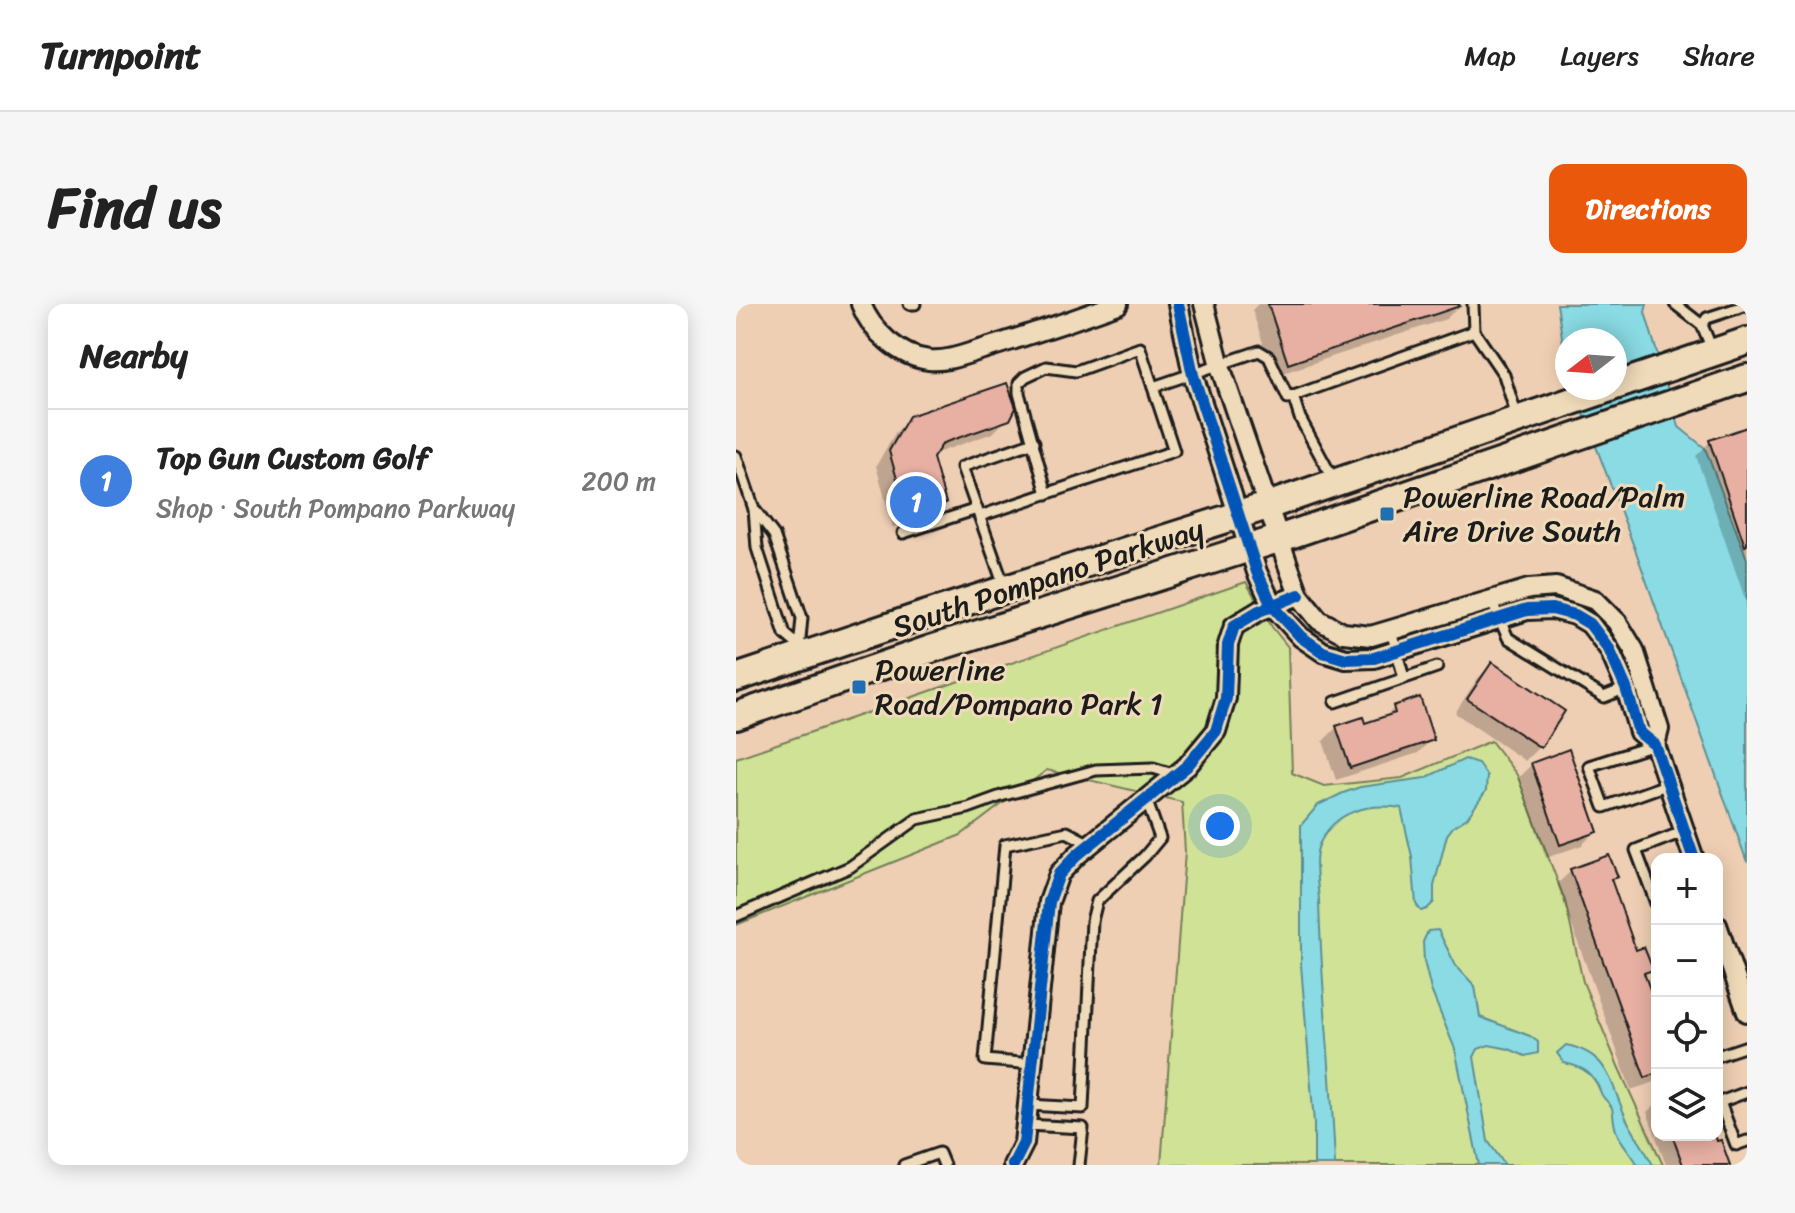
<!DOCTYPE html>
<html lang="en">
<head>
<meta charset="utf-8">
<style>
	body { margin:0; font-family:Sriracha,sans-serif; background:#f6f6f6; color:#222 }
	.controls { position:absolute; right:24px; bottom:24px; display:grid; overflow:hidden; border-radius:16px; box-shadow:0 4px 20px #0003 }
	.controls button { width:72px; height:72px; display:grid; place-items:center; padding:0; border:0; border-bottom:2px solid #e0e0e0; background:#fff; color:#222; font:40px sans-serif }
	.compass { position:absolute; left:819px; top:24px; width:72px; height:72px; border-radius:50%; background:#fff; box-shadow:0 4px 20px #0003; rotate:253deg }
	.you { position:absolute; left:484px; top:522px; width:28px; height:28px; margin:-20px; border:6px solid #fff; border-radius:50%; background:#1a73e8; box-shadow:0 0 0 12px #1a73e833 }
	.badge { display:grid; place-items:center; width:52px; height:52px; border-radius:50%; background:#ea580c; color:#fff; font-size:26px; font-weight:700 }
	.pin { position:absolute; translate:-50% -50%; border:4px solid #fff; box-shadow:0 2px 8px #0006 }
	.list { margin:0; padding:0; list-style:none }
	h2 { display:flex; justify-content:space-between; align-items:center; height:104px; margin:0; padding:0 32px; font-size:34px }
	h2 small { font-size:26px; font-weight:400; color:#767676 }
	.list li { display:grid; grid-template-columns:52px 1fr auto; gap:24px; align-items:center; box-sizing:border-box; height:144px; padding:0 32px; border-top:2px solid #e0e0e0 }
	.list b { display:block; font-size:30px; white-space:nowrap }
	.list p { margin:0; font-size:26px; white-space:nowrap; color:#767676 }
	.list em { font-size:26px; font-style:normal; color:#767676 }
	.icon { flex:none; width:44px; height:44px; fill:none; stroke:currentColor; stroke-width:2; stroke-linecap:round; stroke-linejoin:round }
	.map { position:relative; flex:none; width:1011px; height:861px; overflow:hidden; border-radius:16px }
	header { display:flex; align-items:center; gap:48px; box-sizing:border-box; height:112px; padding:0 40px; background:#fff; border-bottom:2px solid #e0e0e0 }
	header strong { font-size:38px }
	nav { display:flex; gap:44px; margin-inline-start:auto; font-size:28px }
	.intro { display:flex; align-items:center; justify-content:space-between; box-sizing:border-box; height:192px; padding:0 48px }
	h1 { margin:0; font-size:56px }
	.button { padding:20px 36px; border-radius:16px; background:#ea580c; color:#fff; font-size:28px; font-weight:700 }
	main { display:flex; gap:48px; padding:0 48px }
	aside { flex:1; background:#fff; border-radius:16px; box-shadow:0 4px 20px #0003 }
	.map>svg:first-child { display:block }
	.green { fill:#d0e296; stroke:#767f59; stroke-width:2 }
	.water { fill:#8adbe4; stroke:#5e8f94; stroke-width:2 }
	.shadow { fill:#0003 }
	.building { fill:#e7b0a3; stroke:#1c1c1c; stroke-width:2 }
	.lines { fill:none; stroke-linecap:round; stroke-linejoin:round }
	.lane-casing { stroke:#1c1c1c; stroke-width:15 }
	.street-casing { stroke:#1c1c1c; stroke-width:24 }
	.secondary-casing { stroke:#1c1c1c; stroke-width:32 }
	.lane { stroke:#efdab9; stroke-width:9 }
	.street { stroke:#efdab9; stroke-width:18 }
	.secondary { stroke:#efdab9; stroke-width:26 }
	.cycleway-casing { stroke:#efdab9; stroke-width:17 }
	.cycleway { stroke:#0057b8; stroke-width:12 }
	.poi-dot { fill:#1f6fb2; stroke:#efdab9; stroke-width:3 }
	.labels { text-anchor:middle; stroke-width:6; stroke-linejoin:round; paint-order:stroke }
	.poi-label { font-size:30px; fill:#1c1c1c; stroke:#efdab9; text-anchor:start }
	.street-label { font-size:30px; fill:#1c1c1c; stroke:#efdab9 }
</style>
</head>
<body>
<header>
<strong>Turnpoint</strong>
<nav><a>Map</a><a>Layers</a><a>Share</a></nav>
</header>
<div class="intro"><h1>Find us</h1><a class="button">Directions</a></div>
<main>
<aside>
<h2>Nearby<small></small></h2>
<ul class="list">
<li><span class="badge" style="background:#3f7fe0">1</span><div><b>Top Gun Custom Golf</b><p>Shop · South Pompano Parkway</p></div><em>200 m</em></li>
</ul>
</aside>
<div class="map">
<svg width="1011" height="861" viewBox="0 0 1011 861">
	<rect width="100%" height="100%" fill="#efcfb4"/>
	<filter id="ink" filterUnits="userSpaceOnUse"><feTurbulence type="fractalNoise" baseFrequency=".0125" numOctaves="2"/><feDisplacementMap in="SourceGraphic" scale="16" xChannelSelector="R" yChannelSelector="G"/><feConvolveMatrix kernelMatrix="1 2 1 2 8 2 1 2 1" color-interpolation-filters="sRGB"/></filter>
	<g filter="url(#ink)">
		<polygon class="green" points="510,278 536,323 552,343 556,469 588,482 666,474 755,437 781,471 829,597 847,678 882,762 927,861 425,861 449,548 446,498 311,466 225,531 0,621 0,454"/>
		<g class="water">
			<polygon points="821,0 911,0 909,8 943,123 969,144 1011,255 1011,558 900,248 838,84 879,84 879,36 831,36 831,66"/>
			<path d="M 729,455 L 742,459 L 751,472 L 750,487 L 731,514 L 717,523 L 711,531 L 698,582 L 698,598 L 691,605 L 685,607 L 680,600 L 676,553 L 665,504 C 631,499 598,507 583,541 C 577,555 582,580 583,596 C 585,685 596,773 599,861 L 578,861 L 578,819 L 565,661 L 565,521 L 582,501 L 607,489 L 624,483 L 689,474 Z"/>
			<polygon points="702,626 720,662 739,682 744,713 794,732 802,738 802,749 789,752 773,745 753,741 742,745 738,753 752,837 769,861 743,861 719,745 695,686 688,657 687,638 692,627"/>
			<path d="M 830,741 C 875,750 874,780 891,816 C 899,831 909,846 917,861 L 902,861 C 896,850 886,840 881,829 C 877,820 878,813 876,804 C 874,799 867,795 865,789 C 858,770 848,763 828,759 L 821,749 Z"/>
		</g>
		<g class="shadow">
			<polygon points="522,0 723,0 724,1 710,15 538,72 516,6"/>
			<polygon points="174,114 272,114 257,129 198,150 195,154 207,198 193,212 157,223 140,162 159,129"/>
			<polygon points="1011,125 1011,294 1009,295 960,152 974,138"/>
			<polygon points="756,360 803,443 789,457 719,409 742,374"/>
			<polygon points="658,404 696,435 682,449 600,476 587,437 601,423 628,422 647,415"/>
			<polygon points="796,460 860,527 846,541 810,554 782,474"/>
			<polygon points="835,567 879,572 873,578 899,648 914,665 907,672 921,710 921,777 895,786 821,580"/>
			<polygon points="921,799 921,831 976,831 992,861 930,861 911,808"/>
		</g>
		<g class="building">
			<polygon points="532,0 723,0 724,2 552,60"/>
			<polygon points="271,79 280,104 274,116 207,139 197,154 210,199 171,210 153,147 173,112"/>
			<polygon points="1011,123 1011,241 1009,242 973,136"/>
			<polygon points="756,358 829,407 805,444 731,395"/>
			<polygon points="684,393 698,436 614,464 600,422 627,413 629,419 659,409 657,402"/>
			<polygon points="833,445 862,528 824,541 795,459"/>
			<polygon points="873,551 882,573 875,575 900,646 908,643 917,666 908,669 921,704 921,769 909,774 834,565"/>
			<polygon points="936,831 979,831 981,837 985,836 994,861 947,861"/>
		</g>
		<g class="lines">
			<defs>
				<g id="lane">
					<polyline points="173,0 179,0"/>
					<polyline points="737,0 738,27 768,71 781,113"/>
					<polyline points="939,0 966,21 976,45"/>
					<polyline points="966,21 971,14 1011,1"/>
					<polyline points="417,83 523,47 533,53 552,94 738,27"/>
					<polyline points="557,92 564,114 597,175"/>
					<polyline points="0,152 18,205 21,244 49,330 62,341"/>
					<polyline points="18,205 38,231 66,314 63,345"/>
					<polyline points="244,212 438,147 404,44 340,67 310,63 289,73 283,79 283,89 311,190"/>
					<polyline points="167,229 241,205"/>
					<polyline points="268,282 226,163 298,138"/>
					<polyline points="755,296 772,334 868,393 890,384"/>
					<polyline points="655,327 668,374"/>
					<polyline points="599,398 701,363"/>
					<polyline points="919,441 853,462 868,503 933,480"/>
					<polyline points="921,602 900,546 949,527"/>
					<polyline points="0,612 114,563 181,515 232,504 265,492 360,466 417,464 440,471"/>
					<polyline points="981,752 1011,742"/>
					<polyline points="296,760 249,756 269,541 331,528 354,540"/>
					<polyline points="1011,788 984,798 1000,841 1011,837"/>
					<polyline points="292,801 347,804 356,617 361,597 409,552 424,534 410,495"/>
					<polyline points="290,821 347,824 343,861"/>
					<polyline points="168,861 203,849 208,861"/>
				</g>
				<g id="street">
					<path d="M 125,0 C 135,27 164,53 193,56 C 211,58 230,50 247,45 C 293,31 338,16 382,0"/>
					<polyline points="442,0 457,71 521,268 536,301 565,333 587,348 610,355 638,354 791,306 816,305 839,311 854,320 873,345 890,384 903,428 919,441 958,555"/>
					<polyline points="468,0 484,62 551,258 563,291 583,316 607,329 635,332 793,285 820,283 859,296 881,318 898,346 923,425 919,441"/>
					<polyline points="981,621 1011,708"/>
					<polyline points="277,861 288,839 313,598 323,570 341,551 451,462 480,427 490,394 492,341 498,322 523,307 563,291"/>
				</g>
				<g id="secondary">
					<polyline points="879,82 1011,37"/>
					<polyline points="0,374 182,313 531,202 874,84"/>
					<polyline points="0,412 192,346 542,235 1011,74"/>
				</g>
			</defs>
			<use href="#lane" class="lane-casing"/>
			<use href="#street" class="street-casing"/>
			<use href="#secondary" class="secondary-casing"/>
			<use href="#lane" class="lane"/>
			<use href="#street" class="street"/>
			<use href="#secondary" class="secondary"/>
			<defs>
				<g id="cycleway">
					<polyline points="442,0 457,71 521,268 536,301 565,333 587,348 610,355 638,354 791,306 816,305 839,311 854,320 873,345 890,384 903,428 919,441 958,555"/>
					<polyline points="277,861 288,839 313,598 323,570 341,551 451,462 480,427 490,394 492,341 498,322 523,307 563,291"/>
				</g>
			</defs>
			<use href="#cycleway" class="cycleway-casing"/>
			<use href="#cycleway" class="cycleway"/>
		</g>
	</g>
	<g class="poi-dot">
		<rect x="643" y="202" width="16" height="16" rx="4"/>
		<rect x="115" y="375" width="16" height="16" rx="4"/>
	</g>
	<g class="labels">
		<g class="poi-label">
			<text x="667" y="203">Powerline Road/Palm<tspan x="667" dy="34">Aire Drive South</tspan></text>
			<text x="139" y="376">Powerline<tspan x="139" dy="34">Road/Pompano Park 1</tspan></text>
		</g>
		<g class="street-label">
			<text transform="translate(312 274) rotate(-18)" y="10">South Pompano Parkway</text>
		</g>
	</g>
</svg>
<div class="controls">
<button>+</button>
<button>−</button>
<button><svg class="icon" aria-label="locate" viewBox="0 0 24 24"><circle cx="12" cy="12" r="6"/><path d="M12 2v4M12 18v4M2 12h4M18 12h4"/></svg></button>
<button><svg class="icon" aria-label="layers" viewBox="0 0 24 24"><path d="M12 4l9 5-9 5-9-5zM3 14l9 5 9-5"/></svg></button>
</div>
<svg class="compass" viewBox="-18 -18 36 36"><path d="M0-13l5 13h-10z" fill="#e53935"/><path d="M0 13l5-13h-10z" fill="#767676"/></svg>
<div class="you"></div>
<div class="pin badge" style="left:180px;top:198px;background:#3f7fe0">1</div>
</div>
</main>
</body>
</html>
